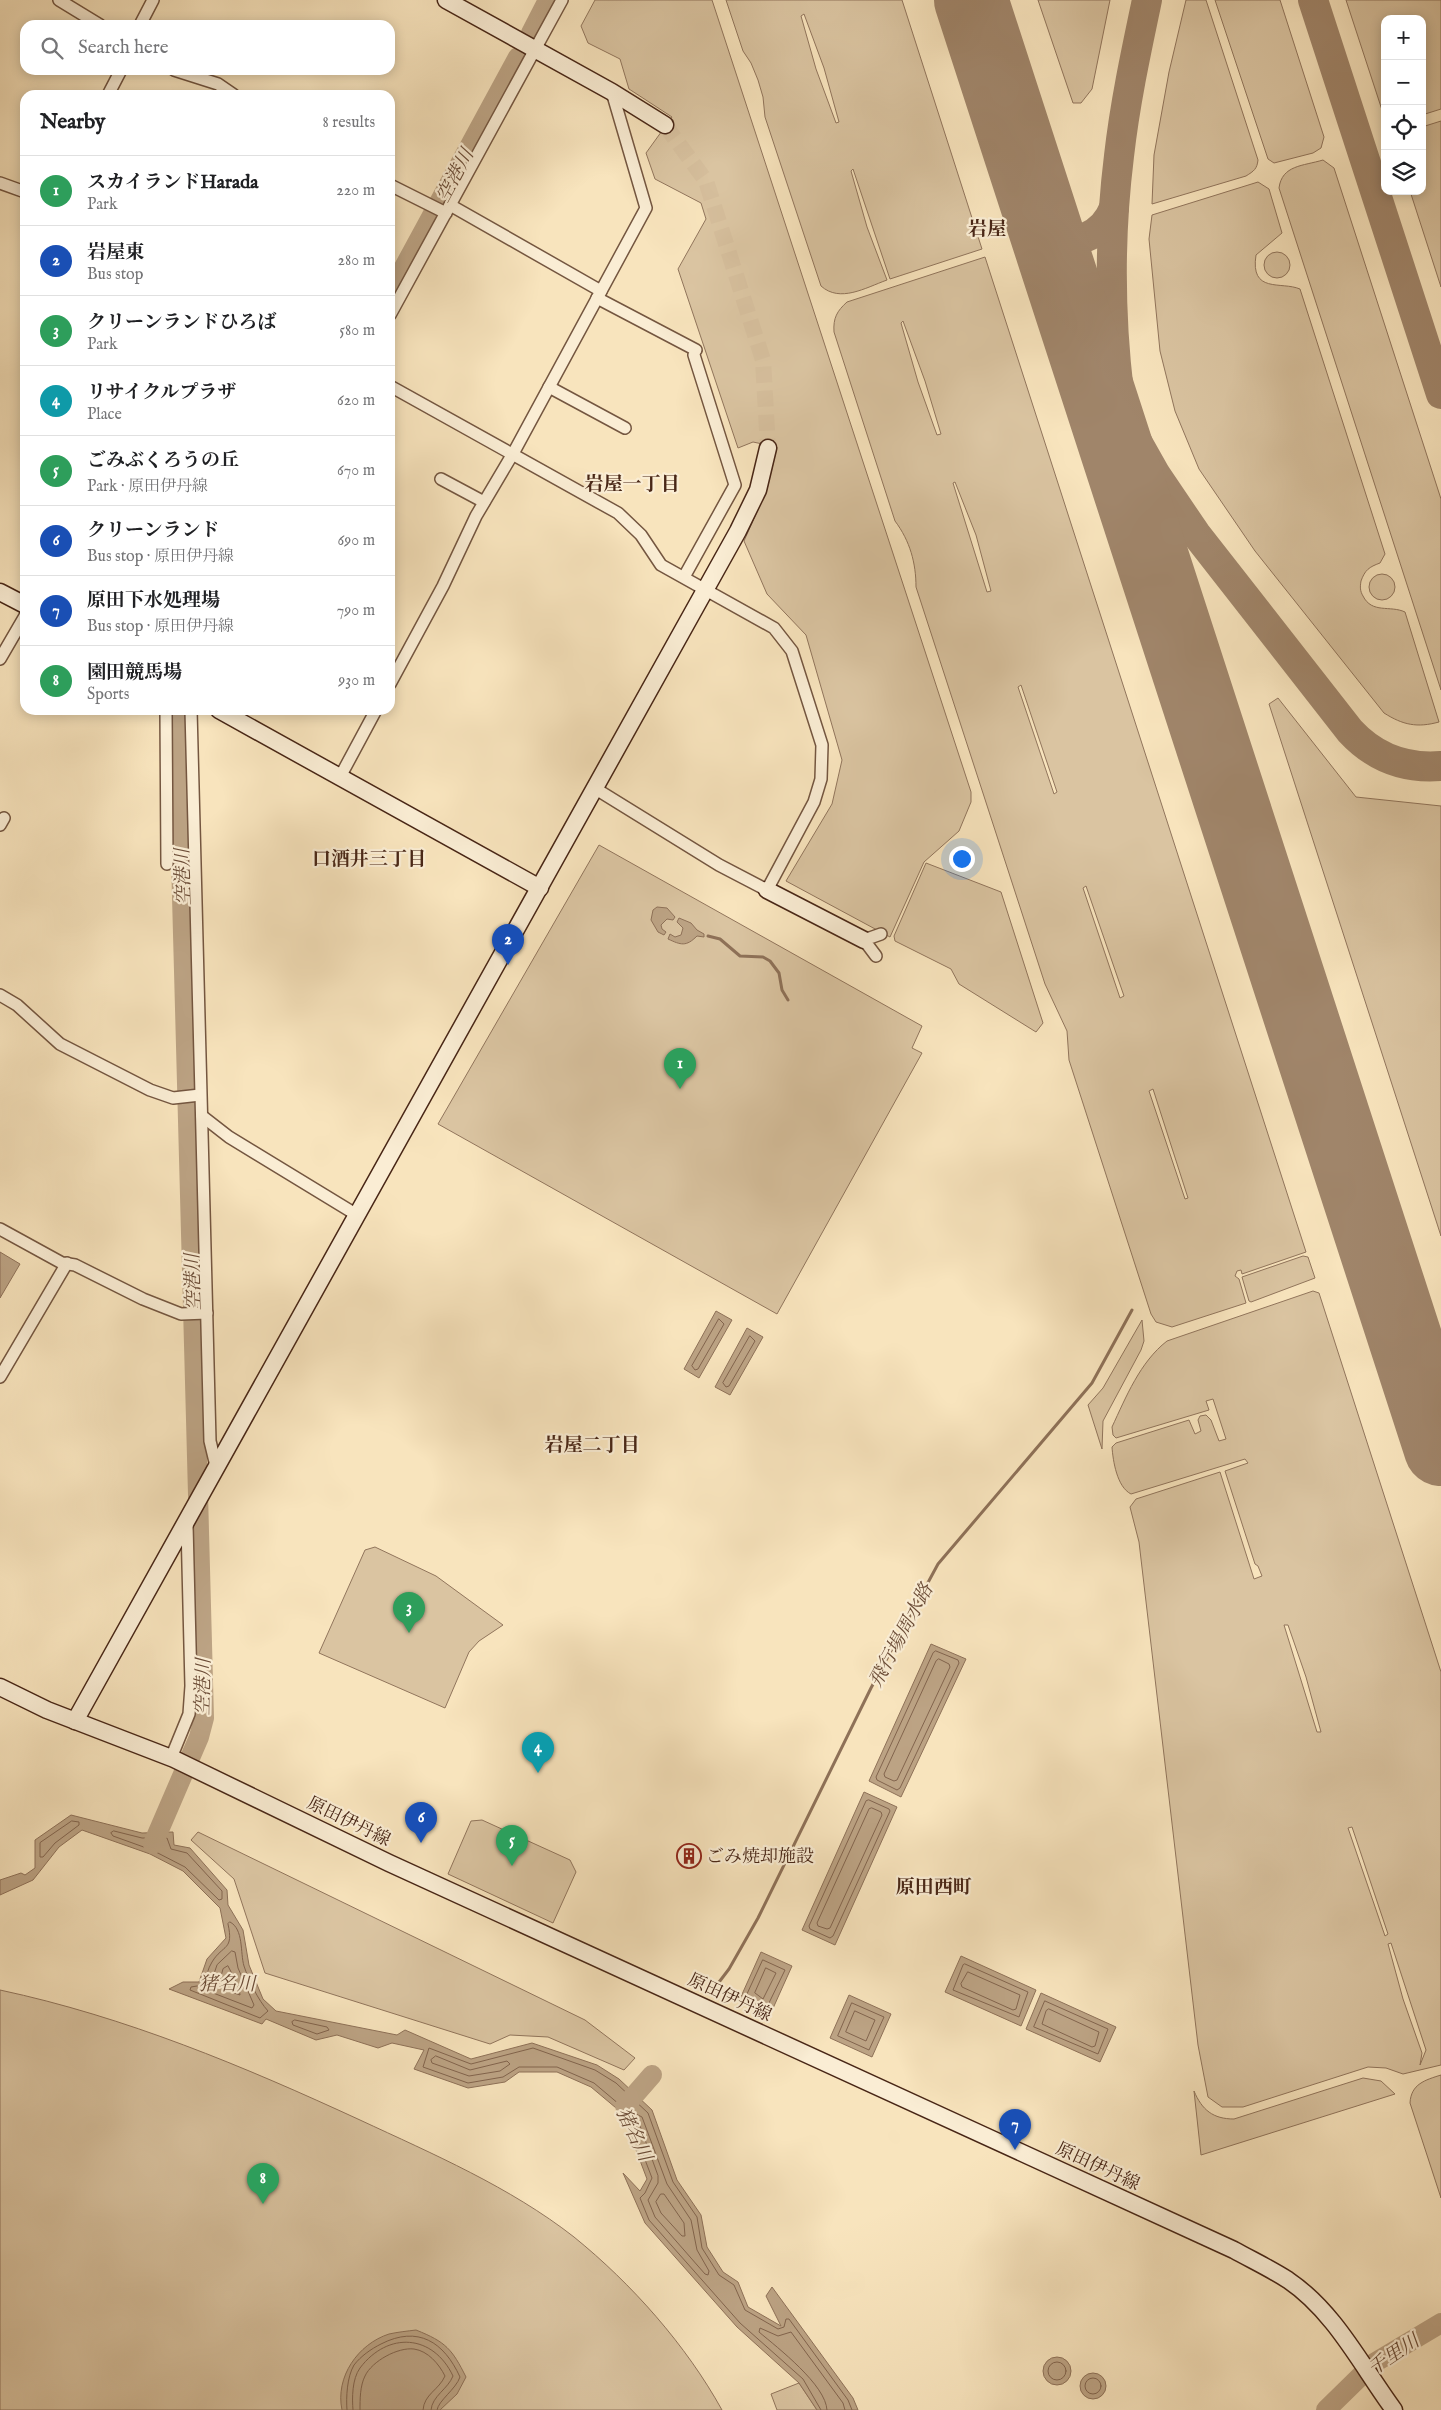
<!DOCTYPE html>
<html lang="en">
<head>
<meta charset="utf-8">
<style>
	body { margin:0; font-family:"IM FELL English","Noto Serif JP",serif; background:#f6f6f6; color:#202124 }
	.controls { position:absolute; right:15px; top:15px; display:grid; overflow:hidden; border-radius:10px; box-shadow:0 2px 12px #0003 }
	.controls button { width:45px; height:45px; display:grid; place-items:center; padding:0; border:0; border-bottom:1px solid #e0e0e0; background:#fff; color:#202124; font:25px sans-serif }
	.you { position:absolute; left:961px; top:858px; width:18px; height:18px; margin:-12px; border:4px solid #fff; border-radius:50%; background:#1a73e8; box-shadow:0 0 0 8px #1a73e833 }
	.badge { display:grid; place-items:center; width:32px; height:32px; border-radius:50%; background:#1a73e8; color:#fff; font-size:16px; font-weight:700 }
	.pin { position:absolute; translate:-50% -41px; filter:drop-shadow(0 1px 2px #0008) }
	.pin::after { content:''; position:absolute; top:26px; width:18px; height:15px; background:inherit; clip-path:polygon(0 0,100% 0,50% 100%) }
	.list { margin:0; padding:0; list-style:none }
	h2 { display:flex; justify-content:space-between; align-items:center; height:65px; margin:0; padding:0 20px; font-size:21px }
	h2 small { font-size:16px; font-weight:400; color:#757577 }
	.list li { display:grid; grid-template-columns:32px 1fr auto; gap:15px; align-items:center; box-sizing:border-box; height:70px; padding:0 20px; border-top:1px solid #e0e0e0 }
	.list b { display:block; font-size:19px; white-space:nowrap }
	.list p { margin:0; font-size:16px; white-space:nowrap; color:#757577 }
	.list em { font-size:16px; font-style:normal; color:#757577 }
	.icon { flex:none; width:28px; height:28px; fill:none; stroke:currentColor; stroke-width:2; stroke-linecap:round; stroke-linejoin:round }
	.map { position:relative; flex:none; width:1441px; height:2410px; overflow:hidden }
	.search { position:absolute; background:#fff; box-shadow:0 2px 12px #0003; left:20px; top:20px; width:375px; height:55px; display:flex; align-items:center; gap:12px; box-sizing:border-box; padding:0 18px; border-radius:15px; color:#757577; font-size:19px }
	.panel { position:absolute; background:#fff; box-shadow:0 2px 12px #0003; left:20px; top:90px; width:375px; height:625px; border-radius:15px }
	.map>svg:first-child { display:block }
	.green { fill:#dac4a1; stroke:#91755c; fill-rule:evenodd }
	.water { fill:#bca384; stroke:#8e7158 }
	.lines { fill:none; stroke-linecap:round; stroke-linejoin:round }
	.shore { stroke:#82644d; stroke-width:1 }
	.stream { stroke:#8e7158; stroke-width:3 }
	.river { stroke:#bca384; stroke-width:20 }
	.taxiway { stroke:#a0856a; stroke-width:30 }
	.runway { stroke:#a0856a; stroke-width:74 }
	.secondary-tunnel { stroke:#d5be9c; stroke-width:16; stroke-dasharray:16 8; stroke-linecap:butt }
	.street-casing { stroke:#745640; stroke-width:14 }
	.secondary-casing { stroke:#482616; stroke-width:19 }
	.street { stroke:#faedd4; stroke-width:11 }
	.secondary { stroke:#faedd4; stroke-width:16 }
	.labels { text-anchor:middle; stroke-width:4.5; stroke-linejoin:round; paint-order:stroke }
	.street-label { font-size:18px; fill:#482616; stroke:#faedd4 }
	.poi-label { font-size:18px; fill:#482616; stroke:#faedd4; text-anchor:start }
	.water-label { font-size:19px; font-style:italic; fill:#6b4c37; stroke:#faedd4 }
	.neighbourhood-label { font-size:19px; font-weight:bold; fill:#482616; stroke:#faedd4 }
</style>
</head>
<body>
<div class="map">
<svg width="1441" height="2410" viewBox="0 0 1441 2410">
	<rect width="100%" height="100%" fill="#f8e4bd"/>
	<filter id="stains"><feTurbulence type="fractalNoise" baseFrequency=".004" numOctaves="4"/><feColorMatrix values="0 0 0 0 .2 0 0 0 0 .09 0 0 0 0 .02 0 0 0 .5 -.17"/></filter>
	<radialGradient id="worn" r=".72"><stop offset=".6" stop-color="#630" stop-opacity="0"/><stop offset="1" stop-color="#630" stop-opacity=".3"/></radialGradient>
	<g class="green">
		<polygon points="595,0 712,0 971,792 971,802 959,831 924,862 890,937 786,881 832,804 842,760 806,635 767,594 744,541 767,489 777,447 753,442 738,448 678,269 706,219 701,203 655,179 646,153 672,117 629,89 620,59 588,43 581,26"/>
		<path d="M 726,0 L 902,0 L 982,249 L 890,279 L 853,169 L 851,171 L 867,227 L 887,280 C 865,288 840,303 821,286 L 765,117 L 763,97 L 758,80 L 751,63 L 743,51 ZM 804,14 L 824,68 L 839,122 L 836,123 L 816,69 L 801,16 Z"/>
		<polygon points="1038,0 1110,0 1092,89 1081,103 1073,103"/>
		<path d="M 1186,0 L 1206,0 L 1258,160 C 1257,169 1254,171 1246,176 L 1152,204 L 1154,155 L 1169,72 Z"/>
		<polygon points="1215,0 1280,0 1324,137 1321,148 1313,153 1274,163 1268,159"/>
		<polygon points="1346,0 1441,0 1441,109 1422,115 1422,19 1385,19 1385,114 1383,113"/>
		<polygon points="1441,121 1441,287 1410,191 1422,191 1422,127"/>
		<path d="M 1323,160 L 1334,168 L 1441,499 L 1441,690 L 1279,188 C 1282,165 1303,166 1323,160 Z"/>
		<path d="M 1258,182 L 1269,189 L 1282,233 L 1256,255 C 1250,294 1281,281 1300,289 L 1385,554 L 1380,563 C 1369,567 1365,570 1361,581 C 1360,587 1360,591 1363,596 C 1372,614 1390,605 1405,612 L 1439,722 C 1417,728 1403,725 1384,713 L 1255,551 L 1199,469 L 1175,411 L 1160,351 L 1149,239 L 1152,215 Z"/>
		<circle cx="1277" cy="265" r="13"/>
		<path d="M 985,257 L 1306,1252 L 1242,1274 L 1241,1270 L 1237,1271 L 1235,1276 L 1239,1279 L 1246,1303 L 1172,1327 L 1156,1322 L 1151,1314 L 1069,1060 L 1067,1031 L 1045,984 L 916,587 C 916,563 910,541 895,521 L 834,332 C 833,318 837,311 847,302 ZM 903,321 L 925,381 L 941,434 L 937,435 L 918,382 L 901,323 ZM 955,482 L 976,535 L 991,591 L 987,592 L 953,483 ZM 1021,685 L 1057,792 L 1054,794 L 1018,687 ZM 1086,886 L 1124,996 L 1120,998 L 1083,888 ZM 1153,1089 L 1188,1198 L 1185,1199 L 1149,1091 Z"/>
		<circle cx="1382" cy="587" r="13"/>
		<polygon points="1278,698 1356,797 1441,806 1441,1236 1269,704"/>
		<polygon points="599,845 922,1026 912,1048 922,1053 777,1314 438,1124"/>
		<polygon points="926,863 1001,892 1043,1023 1036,1032 959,984 951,969 895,941 894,936"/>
		<polygon points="1303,1256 1308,1257 1315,1278 1251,1302 1249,1301 1242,1277"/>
		<path d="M 1313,1291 L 1319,1293 L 1441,1672 L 1441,2065 L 1403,2074 L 1386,2068 L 1368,2067 L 1243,2107 L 1222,2107 L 1208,2097 L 1198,2045 L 1139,1542 L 1130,1507 L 1136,1499 L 1220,1472 L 1254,1579 L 1262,1576 L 1258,1566 L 1255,1564 L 1225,1471 L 1248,1463 L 1245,1459 L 1131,1494 C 1117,1487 1113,1461 1112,1447 L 1116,1443 L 1189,1420 L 1195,1434 L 1201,1431 L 1198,1420 L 1200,1416 L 1206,1415 L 1211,1420 L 1219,1441 L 1226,1439 L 1213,1399 L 1206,1401 L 1209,1410 L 1116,1438 L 1113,1435 L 1112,1427 C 1126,1397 1140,1362 1167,1341 ZM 1284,1625 L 1288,1625 L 1306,1677 L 1321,1732 L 1317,1732 ZM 1352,1827 L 1388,1934 L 1385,1936 L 1348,1828 ZM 1391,1943 L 1426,2050 L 1420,2065 L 1422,2053 L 1403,1999 L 1388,1944 Z"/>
		<polygon points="1142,1320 1144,1341 1141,1350 1103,1421 1102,1449 1088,1405 1103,1388"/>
		<polygon points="375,1547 436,1576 503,1625 479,1641 469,1652 445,1708 319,1653 365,1550"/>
		<polygon points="482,1820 570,1860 576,1872 553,1923 448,1874 471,1821"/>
		<polygon points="198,1832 585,2020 635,2058 624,2070 548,2037 510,2035 490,2044 265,1973 234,1879 191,1840"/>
		<path d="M 0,1990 C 126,2017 243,2066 360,2120 C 433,2154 510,2187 574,2237 C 632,2284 686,2345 722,2410 L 0,2410 Z"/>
		<path d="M 1441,2075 L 1441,2198 L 1410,2103 C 1411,2084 1425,2080 1441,2075 Z"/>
		<path d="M 1363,2078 L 1381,2081 L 1395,2094 L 1201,2155 L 1194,2091 C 1202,2110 1213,2119 1234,2119 Z"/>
		<polygon points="799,2383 817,2410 777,2410 771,2394"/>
	</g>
	<g class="water">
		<polygon points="657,907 667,908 675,917 673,920 667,919 661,925 662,929 666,932 664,935 658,932 651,920 653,910"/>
		<path d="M 679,918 L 691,923 L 697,930 L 704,934 L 704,937 L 697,936 C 686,947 681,945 668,939 L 670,934 L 675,937 L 681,935 L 683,928 L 677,922 Z"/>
		<polygon points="0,1252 20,1264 0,1298"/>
		<polygon points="716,1311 732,1320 699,1378 684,1369"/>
		<polygon points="747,1328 763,1337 730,1395 715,1387"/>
		<polygon points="931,1644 966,1659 901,1797 869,1781"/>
		<polygon points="864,1792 897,1807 835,1945 802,1930"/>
		<polygon points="71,1815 142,1833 173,1832 174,1845 190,1848 227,1890 228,1905 243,1930 249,1965 263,1999 276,2011 397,2035 405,2030 471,2059 532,2043 597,2065 619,2079 652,2110 677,2180 701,2215 707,2247 723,2272 738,2282 748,2307 781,2326 766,2296 772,2287 853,2398 858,2410 817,2410 799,2383 737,2327 645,2223 623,2173 640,2191 647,2179 622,2113 591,2087 557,2072 519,2072 505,2082 468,2088 414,2069 424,2050 392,2043 378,2048 337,2035 316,2040 266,2019 262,2024 169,1989 183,1982 199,1982 207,1959 226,1938 220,1908 183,1871 150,1854 82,1830 59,1847 33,1880 0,1895 0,1880 21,1873 25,1875 35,1868 35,1840"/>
		<polygon points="761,1952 792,1966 770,2015 739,2001"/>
		<polygon points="961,1956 1036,1990 1021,2026 945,1992"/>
		<polygon points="1041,1993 1116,2027 1100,2062 1026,2029"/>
		<polygon points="849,1995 891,2014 872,2057 830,2038"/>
		<path d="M 416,2330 C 446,2342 452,2349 466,2377 L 457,2394 L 440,2410 L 342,2410 C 335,2377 358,2344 389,2334 C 398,2332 408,2331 416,2330 Z"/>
		<circle cx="1057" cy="2371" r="14"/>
		<circle cx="1093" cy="2386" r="13"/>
	</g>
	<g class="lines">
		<g class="shore">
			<polygon points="719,1319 724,1324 698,1369 695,1370 692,1366"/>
			<polygon points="750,1336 755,1341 729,1386 726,1387 723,1383"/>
			<polygon points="936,1651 958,1660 959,1663 900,1788 897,1790 877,1780 876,1777 933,1653"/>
			<polygon points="939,1659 949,1664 950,1667 897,1780 894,1781 885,1777 884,1774 936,1661"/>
			<polygon points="869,1800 889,1809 890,1811 833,1936 830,1938 810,1929 809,1926 866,1801"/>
			<polygon points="872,1808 881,1812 882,1815 830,1928 827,1929 818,1926 817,1923 869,1809"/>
			<polygon points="72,1821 79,1822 79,1825 55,1843 43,1857 40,1857 40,1843"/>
			<polygon points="114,1831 142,1838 167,1838 171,1849 187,1853 222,1891 222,1899 219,1900 185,1867 152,1850 113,1836 111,1833"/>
			<path d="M 230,1922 C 244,1929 240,1953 244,1966 C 249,1981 258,2000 268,2011 L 260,2018 L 190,1990 L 191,1987 L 203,1985 C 206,1978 208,1968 212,1962 C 223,1944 234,1951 228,1924 Z"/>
			<polygon points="232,1951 235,1952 238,1968 254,2005 252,2008 208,1991 217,1965"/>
			<polygon points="763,1960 785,1970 767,2007 746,1997"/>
			<polygon points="965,1964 1028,1992 1019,2017 953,1990 963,1965"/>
			<polygon points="228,1966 239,1987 240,1995 218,1987 223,1969"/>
			<polygon points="766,1968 776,1973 763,1999 755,1993"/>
			<polygon points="968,1972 1020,1995 1016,2009 1013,2010 962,1987 961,1984"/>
			<polygon points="1045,2001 1108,2029 1098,2054 1034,2027"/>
			<polygon points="852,2003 884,2017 869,2050 838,2036"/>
			<polygon points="1049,2009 1099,2032 1095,2046 1092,2047 1042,2024 1046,2011"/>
			<polygon points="855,2011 875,2020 866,2041 846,2032"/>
			<polygon points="295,2020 327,2027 329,2030 317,2034 293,2025 292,2022"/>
			<polygon points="436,2056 470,2070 507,2061 510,2064 500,2071 469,2076 432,2063 431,2060"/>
			<polygon points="636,2114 642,2117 667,2184 691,2220 697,2250 709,2271 708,2275 705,2274 655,2217 648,2200 658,2183 658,2176"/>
			<polygon points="661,2194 664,2194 684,2223 685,2236 682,2236 661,2213 656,2202"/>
			<circle cx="1057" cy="2371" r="9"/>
			<circle cx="1093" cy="2386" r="8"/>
			<path d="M 347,2410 C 346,2397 347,2377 354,2365 C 361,2356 371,2349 381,2344 C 418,2325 444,2342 460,2377 C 456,2389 438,2401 437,2410"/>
			<path d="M 353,2410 C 352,2398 352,2379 360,2368 C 388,2331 433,2334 453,2376 C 448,2389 432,2396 431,2410"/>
			<path d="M 360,2410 C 360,2399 360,2386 365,2376 C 372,2361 398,2347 414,2349 C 428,2351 439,2364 445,2376 C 439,2390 424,2394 423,2410"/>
			<polyline points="821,2410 803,2379 740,2323 649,2220 640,2198 645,2193 652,2178 626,2110 594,2083 557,2067 519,2067 503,2077 468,2083 423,2067 429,2048 471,2064 533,2048 595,2070 616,2083 648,2113 673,2182 697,2217 702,2248 719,2275 734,2285 745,2310 778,2329 784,2327 786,2319 789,2319 848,2400 852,2410"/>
			<path d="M 827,2410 C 826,2385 778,2348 759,2332 L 760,2328 L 778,2336 L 791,2332 L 843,2403 L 845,2410"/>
		</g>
		<g class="stream">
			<polyline points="708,936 720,939 740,956 763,957 770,961 779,973 782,990 788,1000"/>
			<polyline points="713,1990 729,1969 758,1918 871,1688 938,1564 1092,1383 1132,1310"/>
		</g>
		<g class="river">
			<polyline points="531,33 548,0"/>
			<polyline points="390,293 518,57"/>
			<polyline points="153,1844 199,1737 204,1718 177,710"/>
			<polyline points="625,2106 652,2075"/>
			<polyline points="1326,2410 1374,2363 1441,2323"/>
		</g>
		<g class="taxiway">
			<path d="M 1147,0 C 1136,52 1125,103 1119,156 C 1102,293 1116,430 1153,563"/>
			<polyline points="1313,0 1441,394"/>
			<path d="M 1047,237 C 1075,247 1103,236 1114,208"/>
			<path d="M 1062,282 L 1103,381 L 1156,475 L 1196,534 L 1350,731 C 1374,757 1405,769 1441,766"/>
			<polyline points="1402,1329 1419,1360 1441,1379"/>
		</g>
		<polyline class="runway" points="971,0 1441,1449"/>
		<polyline class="secondary-tunnel" points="665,125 706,181 763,360 768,448"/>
		<defs>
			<g id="street">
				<polyline points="59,0 100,25"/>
				<polyline points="140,25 153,0"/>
				<polyline points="174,70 218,84 234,95"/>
				<polyline points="108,95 121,70"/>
				<polyline points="0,183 25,192"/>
				<polyline points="390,185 446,213"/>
				<polyline points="450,205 601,291"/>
				<polyline points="597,298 696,350"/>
				<polyline points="390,315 562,0"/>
				<polyline points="390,386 618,513 641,535 661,565 774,628 792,651 822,745 821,779 814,802 767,890 719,865 596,789"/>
				<polyline points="549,387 625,428"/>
				<polyline points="441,479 484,502"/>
				<polyline points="684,577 735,485 694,355"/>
				<polyline points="0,659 25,616"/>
				<polyline points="390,684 443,586 476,516 515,450 646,208 612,92"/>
				<polyline points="166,710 167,864"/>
				<polyline points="191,710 210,1441 216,1466"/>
				<polyline points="340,777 376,710"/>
				<polyline points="0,825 4,818"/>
				<polyline points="876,956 864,940 881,934"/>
				<polyline points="0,995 17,1005 60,1044 150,1090 173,1098 200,1095"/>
				<polyline points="202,1116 229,1137 357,1215"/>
				<polyline points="0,1229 62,1263 75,1265 143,1299 181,1314 207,1313"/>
				<polyline points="0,1377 67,1263"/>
				<polyline points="171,1758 189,1714 191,1686 187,1525"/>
			</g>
			<g id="secondary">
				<polyline points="446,0 612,92 665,125"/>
				<polyline points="0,592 25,605"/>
				<polyline points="219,710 540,888"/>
				<polyline points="767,890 864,940"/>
				<path d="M 0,1687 L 47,1710 L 174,1759 L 389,1863 L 1234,2250 C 1252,2260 1271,2269 1288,2280 C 1335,2312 1361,2365 1394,2410"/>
				<polyline points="75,1721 738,531 758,490 768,448"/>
			</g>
		</defs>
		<use href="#street" class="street-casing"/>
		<use href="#secondary" class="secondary-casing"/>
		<use href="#street" class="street"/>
		<use href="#secondary" class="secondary"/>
	</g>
	<defs>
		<symbol id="building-ring" viewBox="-11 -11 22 22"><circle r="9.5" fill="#faedd4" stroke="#8f2418" stroke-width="1.5"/><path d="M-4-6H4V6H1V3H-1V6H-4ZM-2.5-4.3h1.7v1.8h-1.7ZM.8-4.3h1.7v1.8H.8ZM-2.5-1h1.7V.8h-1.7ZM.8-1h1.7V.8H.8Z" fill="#8f2418"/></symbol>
	</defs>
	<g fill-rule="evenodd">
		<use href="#building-ring" x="675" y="1842" width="28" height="28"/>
	</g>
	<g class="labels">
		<g class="street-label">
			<text transform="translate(349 1821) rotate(26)" y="6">原田伊丹線</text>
			<text transform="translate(730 1997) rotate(25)" y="6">原田伊丹線</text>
			<text transform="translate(1098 2166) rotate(25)" y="6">原田伊丹線</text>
		</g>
		<g class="poi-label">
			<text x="706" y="1862">ごみ焼却施設</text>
		</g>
		<g class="water-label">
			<text transform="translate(454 175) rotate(-62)" y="7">空港川</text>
			<text transform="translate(182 877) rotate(-92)" y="7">空港川</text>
			<text transform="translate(192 1282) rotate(-92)" y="7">空港川</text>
			<text transform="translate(900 1635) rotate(-62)" y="7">飛行場周水路</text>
			<text transform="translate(202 1687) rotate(-89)" y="7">空港川</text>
			<text x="227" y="1990">猪名川</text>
			<text transform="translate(635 2134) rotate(64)" y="7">猪名川</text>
			<text transform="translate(1393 2354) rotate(-34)" y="7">千里川</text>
		</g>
		<g class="neighbourhood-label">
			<text x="987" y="235">岩屋</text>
			<text x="632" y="490">岩屋一丁目</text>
			<text x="369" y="865">口酒井三丁目</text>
			<text x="592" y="1451">岩屋二丁目</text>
			<text x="934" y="1893">原田西町</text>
		</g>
	</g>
	<rect width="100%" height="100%" filter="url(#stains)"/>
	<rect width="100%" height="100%" fill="url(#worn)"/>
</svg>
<div class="controls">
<button>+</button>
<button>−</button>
<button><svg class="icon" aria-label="locate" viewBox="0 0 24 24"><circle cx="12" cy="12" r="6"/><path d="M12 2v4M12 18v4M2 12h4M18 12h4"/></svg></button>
<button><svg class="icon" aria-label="layers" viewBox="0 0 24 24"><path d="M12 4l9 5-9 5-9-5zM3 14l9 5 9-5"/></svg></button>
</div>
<div class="you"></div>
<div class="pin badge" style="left:680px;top:1089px;background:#2e9e5b">1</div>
<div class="pin badge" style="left:508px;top:965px;background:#1a4fb4">2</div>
<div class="pin badge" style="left:409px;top:1633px;background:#2e9e5b">3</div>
<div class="pin badge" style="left:538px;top:1773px;background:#0f9aa8">4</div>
<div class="pin badge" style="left:512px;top:1866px;background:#2e9e5b">5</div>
<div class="pin badge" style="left:421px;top:1843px;background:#1a4fb4">6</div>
<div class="pin badge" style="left:1015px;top:2150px;background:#1a4fb4">7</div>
<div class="pin badge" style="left:263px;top:2204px;background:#2e9e5b">8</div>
<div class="search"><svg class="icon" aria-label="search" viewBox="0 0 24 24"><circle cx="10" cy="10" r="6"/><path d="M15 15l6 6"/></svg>Search here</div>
<section class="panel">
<h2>Nearby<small>8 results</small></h2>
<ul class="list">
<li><span class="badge" style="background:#2e9e5b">1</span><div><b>スカイランドHarada</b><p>Park</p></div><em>220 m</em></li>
<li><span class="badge" style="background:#1a4fb4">2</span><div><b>岩屋東</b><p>Bus stop</p></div><em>280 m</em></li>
<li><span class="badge" style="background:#2e9e5b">3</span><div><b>クリーンランドひろば</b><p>Park</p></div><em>580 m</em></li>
<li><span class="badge" style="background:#0f9aa8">4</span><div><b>リサイクルプラザ</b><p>Place</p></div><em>620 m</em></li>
<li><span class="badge" style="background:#2e9e5b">5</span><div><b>ごみぶくろうの丘</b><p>Park · 原田伊丹線</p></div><em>670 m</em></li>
<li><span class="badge" style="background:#1a4fb4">6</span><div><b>クリーンランド</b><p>Bus stop · 原田伊丹線</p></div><em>690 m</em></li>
<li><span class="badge" style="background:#1a4fb4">7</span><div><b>原田下水処理場</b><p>Bus stop · 原田伊丹線</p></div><em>790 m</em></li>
<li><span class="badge" style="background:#2e9e5b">8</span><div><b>園田競馬場</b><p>Sports</p></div><em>930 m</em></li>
</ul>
</section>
</div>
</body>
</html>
